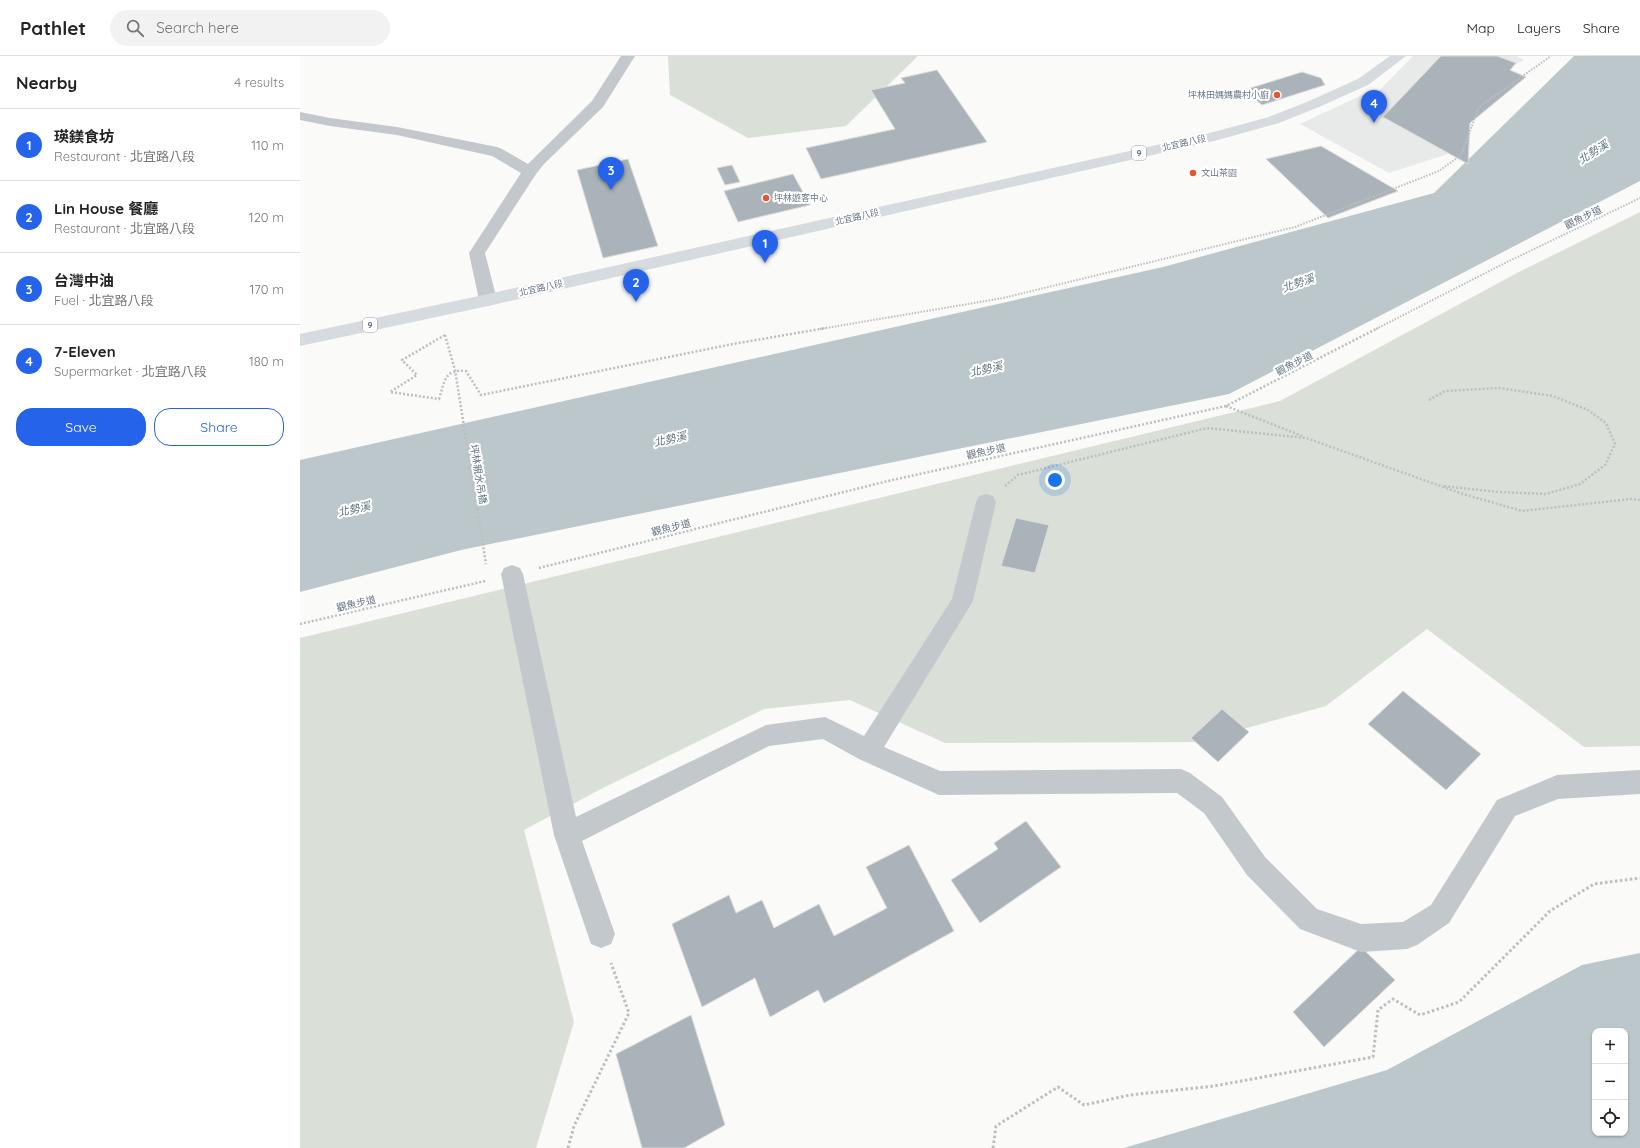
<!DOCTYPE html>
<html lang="en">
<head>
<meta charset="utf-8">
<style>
	body { margin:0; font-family:Quicksand,"Noto Sans TC",sans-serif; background:#f2f2f2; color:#222 }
	.controls { position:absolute; right:12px; bottom:12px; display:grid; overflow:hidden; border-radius:8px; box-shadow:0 1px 3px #0004 }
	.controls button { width:36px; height:36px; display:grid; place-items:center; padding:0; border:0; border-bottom:1px solid #e0e0e0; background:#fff; color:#222; font:20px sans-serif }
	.you { position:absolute; left:755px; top:424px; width:14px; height:14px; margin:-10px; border:3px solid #fff; border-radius:50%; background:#1a73e8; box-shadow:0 0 0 6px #1a73e833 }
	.badge { display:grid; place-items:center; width:26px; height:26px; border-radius:50%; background:#2563eb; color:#fff; font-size:13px; font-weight:700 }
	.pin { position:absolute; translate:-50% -33px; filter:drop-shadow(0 1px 2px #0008) }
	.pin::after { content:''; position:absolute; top:21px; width:14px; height:12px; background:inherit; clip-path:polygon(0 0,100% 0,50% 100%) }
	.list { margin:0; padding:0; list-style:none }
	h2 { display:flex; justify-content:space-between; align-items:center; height:52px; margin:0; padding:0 16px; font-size:17px }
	h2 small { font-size:13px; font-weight:400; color:#767676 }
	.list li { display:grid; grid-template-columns:26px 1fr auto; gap:12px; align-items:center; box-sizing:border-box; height:72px; padding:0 16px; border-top:1px solid #e0e0e0 }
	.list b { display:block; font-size:15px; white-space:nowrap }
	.list p { margin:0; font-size:13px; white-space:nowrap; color:#767676 }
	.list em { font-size:13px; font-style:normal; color:#767676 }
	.actions { display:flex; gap:8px; padding:12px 16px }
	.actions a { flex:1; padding:9px 0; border:1px solid #2563eb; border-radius:16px; text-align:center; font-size:14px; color:#2563eb }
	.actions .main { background:#2563eb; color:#fff }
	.icon { flex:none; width:22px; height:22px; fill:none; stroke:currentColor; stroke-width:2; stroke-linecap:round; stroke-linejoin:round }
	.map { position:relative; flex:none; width:1340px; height:1092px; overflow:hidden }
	header { display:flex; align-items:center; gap:24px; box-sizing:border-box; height:56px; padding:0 20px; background:#fff; border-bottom:1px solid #e0e0e0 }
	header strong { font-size:19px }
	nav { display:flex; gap:22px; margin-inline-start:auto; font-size:14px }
	.search { width:280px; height:36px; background:#f2f2f2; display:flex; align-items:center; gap:10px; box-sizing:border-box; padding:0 14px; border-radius:22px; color:#767676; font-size:15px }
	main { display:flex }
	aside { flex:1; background:#fff }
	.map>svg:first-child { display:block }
	.built { fill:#e8e9e9 }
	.green { fill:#dadfd7 }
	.water { fill:#bbc7cb; fill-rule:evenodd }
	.building { fill:#aab3b9; stroke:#dcdcda }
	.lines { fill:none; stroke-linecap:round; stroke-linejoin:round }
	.path-far2 { stroke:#bbbfc2; stroke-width:2; stroke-dasharray:1.5 1.5; stroke-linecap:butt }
	.path-far1 { stroke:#bbbfc2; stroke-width:2.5; stroke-dasharray:2 2; stroke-linecap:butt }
	.path { stroke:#bbbfc2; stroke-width:3; stroke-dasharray:2.5 2.5; stroke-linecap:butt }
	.minor { fill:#c3c8cc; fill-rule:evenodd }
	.major { fill:#d6dbdf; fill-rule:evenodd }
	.poi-dot { fill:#e4572e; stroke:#fff; stroke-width:1.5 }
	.labels { text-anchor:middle; stroke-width:4; stroke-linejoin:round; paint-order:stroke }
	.far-poi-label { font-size:9px; fill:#657683; stroke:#fff; text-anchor:start }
	.far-street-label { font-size:9px; fill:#657683; stroke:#fff }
	.shield { fill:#fff; stroke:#939fa8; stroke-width:1 }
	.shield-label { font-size:9px; font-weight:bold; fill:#657683 }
	.street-label { font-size:10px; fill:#657683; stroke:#fff }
	.water-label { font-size:11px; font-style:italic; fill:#60757c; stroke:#fff }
</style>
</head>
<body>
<header>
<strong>Pathlet</strong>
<div class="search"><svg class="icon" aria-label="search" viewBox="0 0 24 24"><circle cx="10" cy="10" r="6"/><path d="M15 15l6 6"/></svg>Search here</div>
<nav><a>Map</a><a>Layers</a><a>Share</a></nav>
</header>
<main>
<aside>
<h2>Nearby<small>4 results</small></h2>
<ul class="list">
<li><span class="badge">1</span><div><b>瑛鎂食坊</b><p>Restaurant · 北宜路八段</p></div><em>110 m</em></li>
<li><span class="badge">2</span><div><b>Lin House 餐廳</b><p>Restaurant · 北宜路八段</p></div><em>120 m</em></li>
<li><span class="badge">3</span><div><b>台灣中油</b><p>Fuel · 北宜路八段</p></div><em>170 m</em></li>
<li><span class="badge">4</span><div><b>7-Eleven</b><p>Supermarket · 北宜路八段</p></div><em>180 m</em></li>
</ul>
<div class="actions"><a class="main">Save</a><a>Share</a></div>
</aside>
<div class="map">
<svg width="1340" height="1092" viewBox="0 0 1340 1092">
	<rect width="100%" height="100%" fill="#fafaf8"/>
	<polygon class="built" points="1113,0 1217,0 1224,4 1205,14 1183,32 1154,96 1089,117 1000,68 1062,39 1070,44"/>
	<g class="green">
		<polygon points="368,0 618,0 546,70 448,82 370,39"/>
		<polygon points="1340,156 1340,690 1284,691 1127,573 1026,650 896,686 645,687 550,644 464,653 299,734 224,774 274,966 236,1092 0,1092 0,582 980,345 1217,217"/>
	</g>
	<g class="water">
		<polygon points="1274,0 1340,0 1340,125 929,338 161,494 0,536 0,404 863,211 1134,137"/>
		<path d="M 1340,897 L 1340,1092 L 824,1092 L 1087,1014 L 1282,909 ZM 1295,975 L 1325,975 L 1325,1077 L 1295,1077 Z"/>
	</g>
	<g class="building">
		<polygon points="1141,0 1197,0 1216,7 1210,14 1226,21 1170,67 1168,108 1083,61"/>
		<polygon points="637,14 687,86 521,123 506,92 595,73 571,34 605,27 601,22"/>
		<polygon points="1002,16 1021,22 1025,29 962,49 944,34"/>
		<polygon points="1021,90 1098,135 1028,162 966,103"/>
		<polygon points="328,103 358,190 303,202 277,114"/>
		<polygon points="432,109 440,126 425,129 417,112"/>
		<polygon points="493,118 510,149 438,166 424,135"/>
		<polygon points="716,462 749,469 735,517 701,510"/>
		<polygon points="1103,635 1181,698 1146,734 1068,668"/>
		<polygon points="922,653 949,676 918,706 891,682"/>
		<polygon points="726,765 761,811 680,867 651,824 698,793 694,787"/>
		<polygon points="609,789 654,875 524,947 518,934 470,961 455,922 402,951 372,868 429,839 436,857 462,844 474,872 519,848 534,880 587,852 566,811"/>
		<polygon points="1061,891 1095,924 1024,991 993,956"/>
		<polygon points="391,959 425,1069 384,1092 342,1092 316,998"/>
	</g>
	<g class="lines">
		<g class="path-far2">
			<polyline points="520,273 703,242 995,171 1139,115 1161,99 1179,51 1251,0"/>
			<polyline points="1076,273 1203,208 1340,142"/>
		</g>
		<g class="path-far1">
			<path d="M 145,279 L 102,304 L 117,319 L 90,336 L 139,343 C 145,325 144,313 166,315 L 181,339 L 433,288 L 526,272"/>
			<polyline points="145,279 155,314 186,508"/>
			<polyline points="1129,344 1145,335 1199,332 1253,340 1288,354 1306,367 1315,388 1305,409 1280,428 1246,438 1198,436 1143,430"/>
			<polyline points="926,350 1002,380"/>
			<polyline points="705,430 718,419 907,372 1006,382 1163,438 1222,455 1331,443 1340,444"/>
			<polyline points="239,512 588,425 926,350 1078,272"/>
			<polyline points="0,568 185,525"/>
		</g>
		<g class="path">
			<polyline points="268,1092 274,1070 329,957 311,907"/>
			<polyline points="693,1092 696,1070 758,1031 784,1049 830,1039 914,1030 1073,1001 1078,954 1093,943 1120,959 1159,946 1250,855 1294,828 1340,822"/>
		</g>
		<g class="minor">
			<polygon points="321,0 335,0 303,51 244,108 236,118 185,197 197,244 194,248 188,250 182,248 179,244 169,197 221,117 192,100 97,79 30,70 0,64 0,56 30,62 97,71 197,91 202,93 228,108 292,45"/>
			<polygon points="686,438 693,440 696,446 673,545 584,691 640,715 881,713 890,717 922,741 965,801 1017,853 1061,868 1103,866 1131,849 1197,744 1257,719 1340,714 1340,738 1258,743 1215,760 1149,867 1117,889 1107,893 1061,896 1000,873 947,819 904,757 877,737 639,739 559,703 523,683 469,690 282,785 315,878 311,888 301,892 291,888 254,779 201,518 204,512 212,509 220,512 223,518 276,761 466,669 525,661 564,680 652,543 676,446 679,440"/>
		</g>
		<polygon class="major" points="1090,0 1106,0 1068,29 1019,51 979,67 914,85 188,250 0,290 0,278 188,238 906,78 969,61 1009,45 1058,23"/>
	</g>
	<g class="poi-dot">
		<circle cx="977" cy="39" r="4"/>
		<circle cx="893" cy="117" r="4"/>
		<circle cx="466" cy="142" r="4"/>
	</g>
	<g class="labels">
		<g class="far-poi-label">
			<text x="969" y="42" text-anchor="end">坪林田媽媽農村小廚</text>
			<text x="901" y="120">文山茶園</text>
			<text x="474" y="145">坪林遊客中心</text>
		</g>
		<g class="far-street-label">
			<text transform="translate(884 87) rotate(-13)" y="3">北宜路八段</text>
			<text transform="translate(557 161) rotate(-13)" y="3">北宜路八段</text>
			<text transform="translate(241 232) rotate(-13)" y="3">北宜路八段</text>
		</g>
		<g class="shield">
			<rect x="832" y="90" width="14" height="14" rx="3"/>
			<rect x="63" y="262" width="14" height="14" rx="3"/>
		</g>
		<g class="shield-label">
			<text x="839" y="100">9</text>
			<text x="70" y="272">9</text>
		</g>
		<g class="street-label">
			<text transform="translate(1283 161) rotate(-26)" y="4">觀魚步道</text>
			<text transform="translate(994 307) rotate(-27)" y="4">觀魚步道</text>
			<text transform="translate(686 395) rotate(-12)" y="4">觀魚步道</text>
			<text transform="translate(179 418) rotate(81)" y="4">坪林親水吊橋</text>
			<text transform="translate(371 471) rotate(-14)" y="4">觀魚步道</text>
			<text transform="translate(56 547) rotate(-13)" y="4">觀魚步道</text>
		</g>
		<g class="water-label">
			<text transform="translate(1293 96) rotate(-32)" y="4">北勢溪</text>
			<text transform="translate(998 227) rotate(-19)" y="4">北勢溪</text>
			<text transform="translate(686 313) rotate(-13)" y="4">北勢溪</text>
			<text transform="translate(370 383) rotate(-13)" y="4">北勢溪</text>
			<text transform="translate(54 453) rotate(-13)" y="4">北勢溪</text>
		</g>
	</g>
</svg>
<div class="controls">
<button>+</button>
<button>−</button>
<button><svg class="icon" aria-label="locate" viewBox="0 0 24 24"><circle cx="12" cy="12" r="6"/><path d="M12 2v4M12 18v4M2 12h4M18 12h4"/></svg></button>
</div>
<div class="you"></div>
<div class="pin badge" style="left:465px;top:207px">1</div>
<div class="pin badge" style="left:336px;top:246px">2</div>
<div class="pin badge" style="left:311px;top:134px">3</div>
<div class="pin badge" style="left:1074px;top:67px">4</div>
</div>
</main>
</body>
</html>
